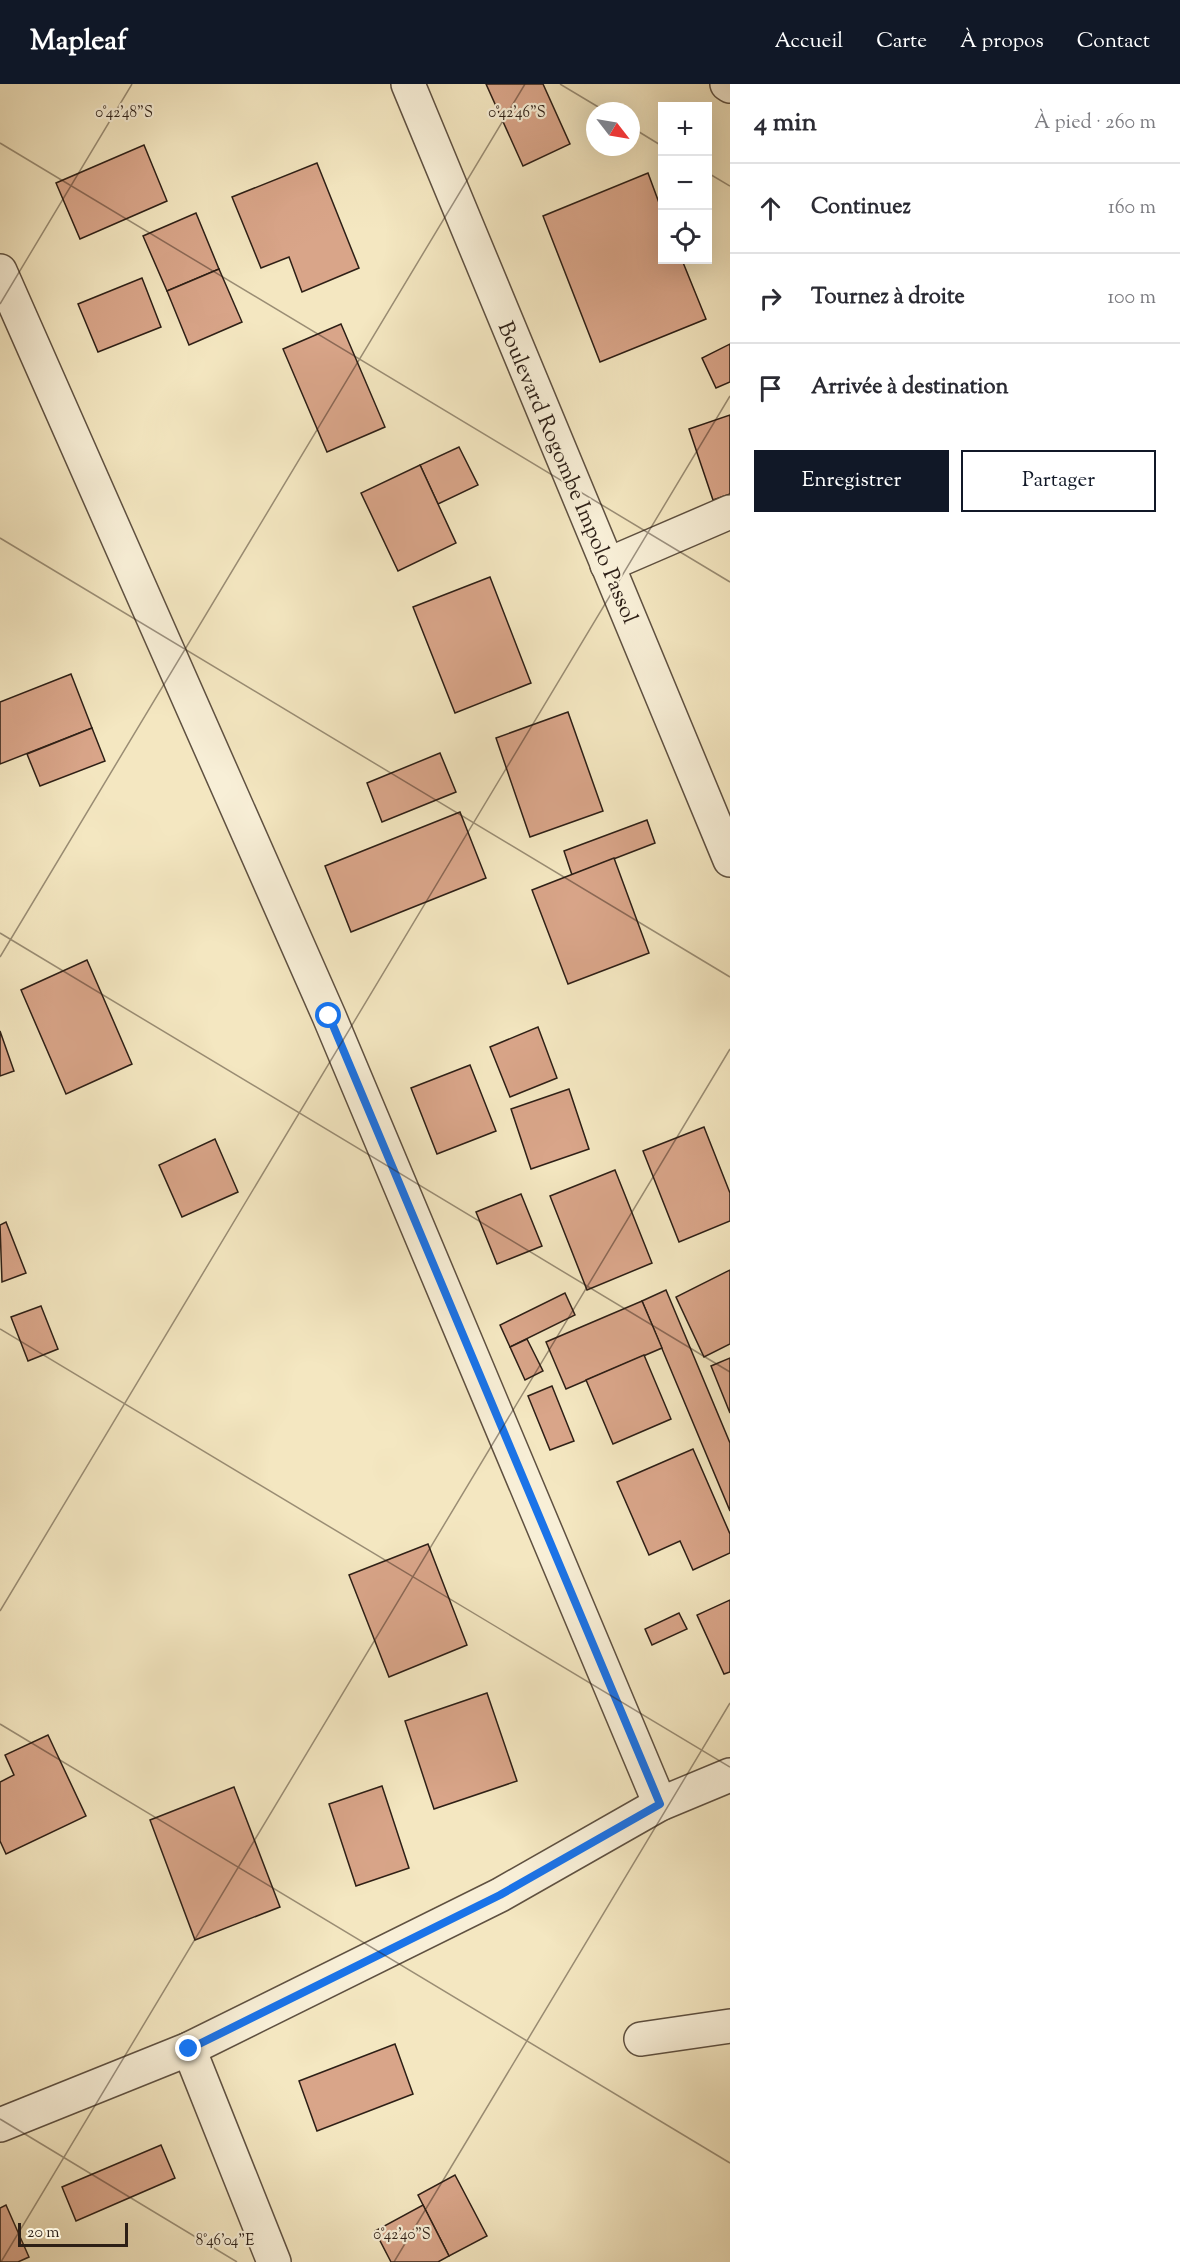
<!DOCTYPE html>
<html lang="fr">
<head>
<meta charset="utf-8">
<style>
	body { margin:0; font-family:"Sorts Mill Goudy",serif; background:#f7f7f7; color:#2b2b33 }
	.controls { position:absolute; right:18px; top:18px; display:grid; overflow:hidden; border-radius:0px; box-shadow:0 6px 24px #0002 }
	.controls button { width:54px; height:54px; display:grid; place-items:center; padding:0; border:0; border-bottom:2px solid #e1e1e2; background:#fff; color:#2b2b33; font:30px sans-serif }
	.compass { position:absolute; left:586px; top:18px; width:54px; height:54px; border-radius:50%; background:#fff; box-shadow:0 6px 24px #0002; rotate:121deg }
	.scale { position:absolute; left:18px; bottom:15px; width:110px; box-sizing:border-box; padding-left:6px; border:3px solid #2d1f16; border-top:0; font-size:16px; line-height:21px; white-space:nowrap; color:#2d1f16; -webkit-text-stroke:4px #f8efd7; paint-order:stroke }
	.stop { position:absolute; width:18px; height:18px; margin:-14px; border:4px solid #1a73e8; border-radius:50%; background:#fff }
	.stop.end { background:#1a73e8; border-color:#fff; box-shadow:0 2px 6px #0008 }
	.list { margin:0; padding:0; list-style:none }
	h2 { display:flex; justify-content:space-between; align-items:center; height:78px; margin:0; padding:0 24px; font-size:26px }
	h2 small { font-size:20px; font-weight:400; color:#7c7c81 }
	.list li { display:grid; grid-template-columns:39px 1fr auto; gap:18px; align-items:center; box-sizing:border-box; height:90px; padding:0 24px; border-top:2px solid #e1e1e2 }
	.list b { display:block; font-size:22px; white-space:nowrap }
	.list em { font-size:20px; font-style:normal; color:#7c7c81 }
	.actions { display:flex; gap:12px; padding:18px 24px }
	.actions a { flex:1; padding:14px 0; border:2px solid #111827; border-radius:0px; text-align:center; font-size:21px; color:#111827 }
	.actions .main { background:#111827; color:#fff }
	.icon { flex:none; width:33px; height:33px; fill:none; stroke:currentColor; stroke-width:2; stroke-linecap:round; stroke-linejoin:round }
	.map { position:relative; flex:none; width:730px; height:2178px; overflow:hidden }
	header { display:flex; align-items:center; gap:36px; box-sizing:border-box; height:84px; padding:0 30px; background:#111827; color:#fff }
	header strong { font-size:28px }
	nav { display:flex; gap:33px; margin-inline-start:auto; font-size:21px }
	main { display:flex }
	aside { flex:1; background:#fff }
	.map>svg:first-child { display:block }
	.building { fill:#d9a589; stroke:#2d1f16; stroke-width:1.5 }
	.lines { fill:none; stroke-linecap:round; stroke-linejoin:round }
	.minor-casing { stroke:#5f5141; stroke-width:36 }
	.minor { stroke:#f8efd7; stroke-width:33 }
	.route { stroke:#1a73e8; stroke-width:8 }
	.ticks { fill:none; stroke:#2d1f16; stroke-width:1.5; stroke-opacity:0.45 }
	.labels { text-anchor:middle; stroke-width:4.5; stroke-linejoin:round; paint-order:stroke }
	.street-label { font-size:22px; fill:#2d1f16; stroke:#f8efd7 }
	.ticks-label { font-size:15px; text-anchor:middle; fill:#2d1f16; stroke:#f8efd7; stroke-width:4.5; stroke-linejoin:round; paint-order:stroke }
</style>
</head>
<body>
<header>
<strong>Mapleaf</strong>
<nav><a>Accueil</a><a>Carte</a><a>À propos</a><a>Contact</a></nav>
</header>
<main>
<div class="map">
<svg width="730" height="2178" viewBox="0 0 730 2178">
	<rect width="100%" height="100%" fill="#f4e7c1"/>
	<filter id="stains"><feTurbulence type="fractalNoise" baseFrequency=".00333" numOctaves="4"/><feColorMatrix values="0 0 0 0 .2 0 0 0 0 .09 0 0 0 0 .02 0 0 0 .5 -.17"/></filter>
	<radialGradient id="worn" r=".72"><stop offset=".6" stop-color="#630" stop-opacity="0"/><stop offset="1" stop-color="#630" stop-opacity=".3"/></radialGradient>
	<g class="building">
		<polygon points="486,0 543,0 570,60 523,82"/>
		<polygon points="144,61 167,117 80,155 56,99"/>
		<polygon points="317,79 359,184 302,208 289,173 261,184 232,113"/>
		<polygon points="648,89 662,127 662,176 682,176 706,235 600,278 543,132"/>
		<polygon points="196,129 219,185 167,207 143,152"/>
		<polygon points="219,185 242,238 189,261 167,207"/>
		<polygon points="142,194 161,243 98,268 78,220"/>
		<polygon points="341,240 385,343 327,368 283,265"/>
		<polygon points="730,260 730,298 716,304 702,274"/>
		<polygon points="730,331 730,410 713,416 689,345"/>
		<polygon points="459,363 478,401 438,420 420,381"/>
		<polygon points="420,381 456,459 398,487 361,409"/>
		<polygon points="490,493 531,599 455,629 413,523"/>
		<polygon points="71,590 92,644 0,680 0,618"/>
		<polygon points="568,628 603,727 530,753 496,654"/>
		<polygon points="92,644 105,677 40,702 27,670"/>
		<polygon points="440,669 456,708 382,738 367,699"/>
		<polygon points="460,728 486,794 351,848 325,782"/>
		<polygon points="647,736 655,759 572,791 564,767"/>
		<polygon points="614,774 649,869 568,900 532,806"/>
		<polygon points="87,876 132,980 66,1010 21,906"/>
		<polygon points="538,943 557,994 510,1013 490,963"/>
		<polygon points="0,947 14,987 0,992"/>
		<polygon points="470,981 496,1047 437,1070 411,1004"/>
		<polygon points="569,1005 589,1065 531,1085 511,1025"/>
		<polygon points="704,1043 730,1109 730,1137 679,1158 643,1067"/>
		<polygon points="215,1055 238,1108 182,1133 159,1081"/>
		<polygon points="615,1086 652,1179 587,1206 550,1112"/>
		<polygon points="521,1110 542,1162 497,1180 476,1128"/>
		<polygon points="6,1138 26,1189 2,1198 0,1141"/>
		<polygon points="730,1186 730,1260 704,1273 676,1213"/>
		<polygon points="666,1206 730,1359 730,1427 642,1217"/>
		<polygon points="565,1209 575,1231 510,1263 500,1241"/>
		<polygon points="642,1217 662,1264 566,1305 546,1258"/>
		<polygon points="41,1222 58,1265 28,1277 11,1233"/>
		<polygon points="527,1255 543,1287 525,1296 510,1263"/>
		<polygon points="644,1271 671,1335 613,1360 586,1296"/>
		<polygon points="730,1274 730,1329 711,1282"/>
		<polygon points="552,1302 574,1357 550,1366 528,1312"/>
		<polygon points="693,1365 730,1450 730,1469 693,1486 680,1457 649,1471 617,1398"/>
		<polygon points="428,1460 467,1561 389,1593 349,1491"/>
		<polygon points="730,1516 730,1588 724,1590 697,1531"/>
		<polygon points="679,1529 687,1545 652,1561 645,1545"/>
		<polygon points="487,1609 517,1697 434,1725 405,1637"/>
		<polygon points="48,1651 86,1732 6,1770 0,1757 0,1698 14,1691 5,1671"/>
		<polygon points="382,1702 409,1784 356,1802 329,1720"/>
		<polygon points="234,1703 280,1823 195,1856 150,1736"/>
		<polygon points="395,1960 413,2010 317,2047 299,1997"/>
		<polygon points="161,2061 175,2094 76,2137 62,2103"/>
		<polygon points="455,2091 487,2152 449,2172 418,2111"/>
		<polygon points="6,2121 29,2173 18,2178 0,2178 0,2124"/>
		<polygon points="423,2121 449,2172 438,2178 391,2178 375,2147"/>
	</g>
	<g class="lines">
		<defs>
			<g id="minor">
				<polyline points="408,0 730,776"/>
				<polyline points="727,0 730,2"/>
				<polyline points="0,187 329,932 660,1720"/>
				<polyline points="607,481 730,428"/>
				<polyline points="641,1955 730,1942"/>
				<polyline points="189,1965 274,2178"/>
				<polyline points="0,2041 189,1965 500,1811 660,1720 730,1691"/>
			</g>
		</defs>
		<use href="#minor" class="minor-casing"/>
		<use href="#minor" class="minor"/>
	</g>
	<g class="lines">
		<polyline class="route" points="189,1965 500,1811 660,1720 329,932"/>
	</g>
	<path class="ticks" d="M 560,0 L 605,27M 631,43 L 662,62M 0,59 L 730,498M 708,89 L 730,102M 0,220 L 132,0M 0,454 L 730,893M 0,849 L 730,1288M 0,873 L 525,0M 0,1245 L 730,1683M 0,1527 L 730,312M 0,1640 L 730,2079M 0,2035 L 237,2178M 1,2178 L 730,965M 394,2178 L 730,1619"/>
	<g class="labels">
		<g class="street-label">
			<text transform="translate(569 388) rotate(67)" y="8">Boulevard Rogombe Impolo Passol</text>
		</g>
	</g>
	<g class="ticks-label">
		<text x="517" y="33">0°42'46"S</text>
		<text x="124" y="33">0°42'48"S</text>
		<text x="402" y="2155">0°42'40"S</text>
		<text x="225" y="2161">8°46'04"E</text>
	</g>
	<rect width="100%" height="100%" filter="url(#stains)"/>
	<rect width="100%" height="100%" fill="url(#worn)"/>
</svg>
<div class="controls">
<button>+</button>
<button>−</button>
<button><svg class="icon" aria-label="locate" viewBox="0 0 24 24"><circle cx="12" cy="12" r="6"/><path d="M12 2v4M12 18v4M2 12h4M18 12h4"/></svg></button>
</div>
<svg class="compass" viewBox="-18 -18 36 36"><path d="M0-13l5 13h-10z" fill="#e53935"/><path d="M0 13l5-13h-10z" fill="#7c7c81"/></svg>
<div class="scale">20 m</div>
<div class="stop" style="left:329px;top:932px"></div>
<div class="stop end" style="left:189px;top:1965px"></div>
</div>
<aside>
<h2>4 min<small>À pied · 260 m</small></h2>
<ul class="list">
<li><svg class="icon" aria-label="ahead" viewBox="0 0 24 24"><path d="M12 20V5M6 11l6-6 6 6"/></svg><div><b>Continuez</b></div><em>160 m</em></li>
<li><svg class="icon" aria-label="right" viewBox="0 0 24 24"><path d="M7 20v-9h11M14 6l5 5-5 5"/></svg><div><b>Tournez à droite</b></div><em>100 m</em></li>
<li><svg class="icon" aria-label="arrive" viewBox="0 0 24 24"><path d="M6 21V4h12l-3 4 3 4H6"/></svg><div><b>Arrivée à destination</b></div></li>
</ul>
<div class="actions"><a class="main">Enregistrer</a><a>Partager</a></div>
</aside>
</main>
</body>
</html>
